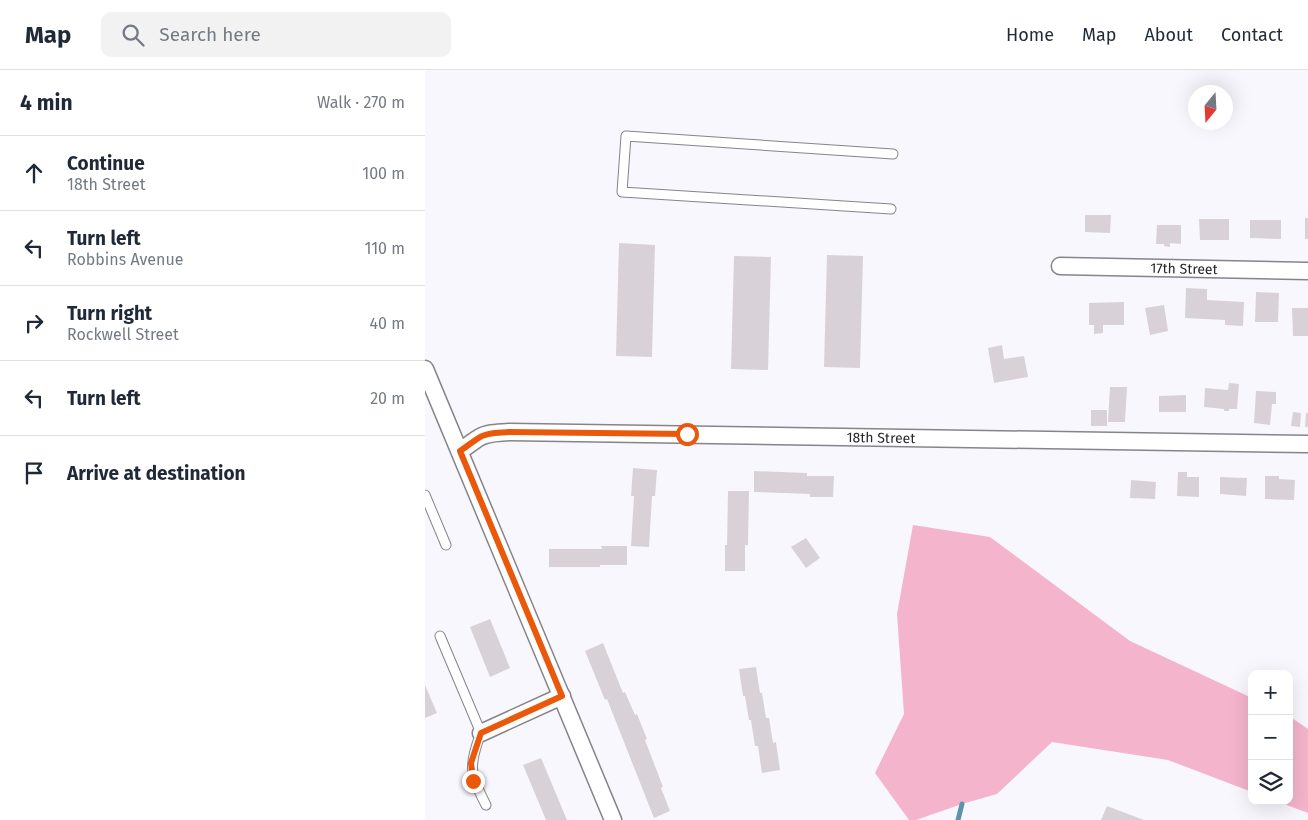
<!DOCTYPE html>
<html lang="en">
<head>
<meta charset="utf-8">
<style>
	body { margin:0; font-family:"Fira Sans",sans-serif; background:#f2f2f3; color:#1f2937 }
	.controls { position:absolute; right:15px; bottom:15px; display:grid; overflow:hidden; border-radius:10px; box-shadow:0 5px 20px #0002 }
	.controls button { width:45px; height:45px; display:grid; place-items:center; padding:0; border:0; border-bottom:1px solid #e0e1e3; background:#fff; color:#1f2937; font:25px sans-serif }
	.compass { position:absolute; left:763px; top:15px; width:45px; height:45px; border-radius:50%; background:#fff; box-shadow:0 5px 20px #0002; rotate:198deg }
	.stop { position:absolute; width:15px; height:15px; margin:-11px; border:4px solid #ea580c; border-radius:50%; background:#fff }
	.stop.end { background:#ea580c; border-color:#fff; box-shadow:0 1px 5px #0008 }
	.list { margin:0; padding:0; list-style:none }
	h2 { display:flex; justify-content:space-between; align-items:center; height:65px; margin:0; padding:0 20px; font-size:21px }
	h2 small { font-size:16px; font-weight:400; color:#747a83 }
	.list li { display:grid; grid-template-columns:32px 1fr auto; gap:15px; align-items:center; box-sizing:border-box; height:75px; padding:0 20px; border-top:1px solid #e0e1e3 }
	.list b { display:block; font-size:19px; white-space:nowrap }
	.list p { margin:0; font-size:16px; white-space:nowrap; color:#747a83 }
	.list em { font-size:16px; font-style:normal; color:#747a83 }
	.icon { flex:none; width:28px; height:28px; fill:none; stroke:currentColor; stroke-width:2; stroke-linecap:round; stroke-linejoin:round }
	.map { position:relative; flex:none; width:883px; height:750px; overflow:hidden }
	header { display:flex; align-items:center; gap:30px; box-sizing:border-box; height:70px; padding:0 25px; background:#fff; border-bottom:1px solid #e0e1e3 }
	header strong { font-size:24px }
	nav { display:flex; gap:28px; margin-inline-start:auto; font-size:18px }
	.search { width:350px; height:45px; background:#f2f2f3; display:flex; align-items:center; gap:12px; box-sizing:border-box; padding:0 18px; border-radius:10px; color:#747a83; font-size:19px }
	main { display:flex }
	aside { flex:1; background:#fff }
	.map>svg:first-child { display:block }
	.green { fill:#f4b4cb }
	.lines { fill:none; stroke-linecap:round; stroke-linejoin:round }
	.stream { stroke:#5c94ac; stroke-width:5 }
	.building { fill:#d8d2d8 }
	.service-casing { stroke:#84848b; stroke-width:11 }
	.minor-casing { stroke:#84848b; stroke-width:19 }
	.service { stroke:#fff; stroke-width:9 }
	.minor { stroke:#fff; stroke-width:16 }
	.route { stroke:#ea580c; stroke-width:6 }
	.labels { text-anchor:middle; stroke-width:4; stroke-linejoin:round; paint-order:stroke }
	.street-label { font-size:14px; fill:#27272a; stroke:#fff }
</style>
</head>
<body>
<header>
<strong>Map</strong>
<div class="search"><svg class="icon" aria-label="search" viewBox="0 0 24 24"><circle cx="10" cy="10" r="6"/><path d="M15 15l6 6"/></svg>Search here</div>
<nav><a>Home</a><a>Map</a><a>About</a><a>Contact</a></nav>
</header>
<main>
<aside>
<h2>4 min<small>Walk · 270 m</small></h2>
<ul class="list">
<li><svg class="icon" aria-label="ahead" viewBox="0 0 24 24"><path d="M12 20V5M6 11l6-6 6 6"/></svg><div><b>Continue</b><p>18th Street</p></div><em>100 m</em></li>
<li><svg class="icon" aria-label="left" viewBox="0 0 24 24"><path d="M17 20v-9H6M10 6l-5 5 5 5"/></svg><div><b>Turn left</b><p>Robbins Avenue</p></div><em>110 m</em></li>
<li><svg class="icon" aria-label="right" viewBox="0 0 24 24"><path d="M7 20v-9h11M14 6l5 5-5 5"/></svg><div><b>Turn right</b><p>Rockwell Street</p></div><em>40 m</em></li>
<li><svg class="icon" aria-label="left" viewBox="0 0 24 24"><path d="M17 20v-9H6M10 6l-5 5 5 5"/></svg><div><b>Turn left</b></div><em>20 m</em></li>
<li><svg class="icon" aria-label="arrive" viewBox="0 0 24 24"><path d="M6 21V4h12l-3 4 3 4H6"/></svg><div><b>Arrive at destination</b></div></li>
</ul>
</aside>
<div class="map">
<svg width="883" height="750" viewBox="0 0 883 750">
	<rect width="100%" height="100%" fill="#f8f7fe"/>
	<g class="green">
		<polygon points="488,455 565,467 705,571 827,628 827,722 743,690 627,672 572,724 537,734 491,750 484,750 450,703 479,644 472,544"/>
		<polygon points="864,646 883,659 883,743 851,731 864,731"/>
	</g>
	<g class="lines">
		<polyline class="stream" points="533,750 537,734"/>
	</g>
	<g class="building">
		<polygon points="660,145 686,145 685,163 660,162"/>
		<rect x="880" y="148" width="3" height="21"/>
		<polygon points="774,149 804,149 804,170 775,170"/>
		<polygon points="825,150 856,150 856,169 825,168"/>
		<polygon points="732,155 756,155 756,174 745,173 745,177 739,176 739,174 731,174"/>
		<polygon points="194,173 230,175 227,287 191,286"/>
		<polygon points="402,185 438,186 435,298 399,297"/>
		<polygon points="309,186 346,187 343,300 306,299"/>
		<polygon points="761,218 782,219 782,230 819,232 818,256 800,255 800,250 760,248"/>
		<polygon points="831,222 854,223 853,252 830,252"/>
		<polygon points="699,232 699,255 678,255 678,263 669,264 669,255 664,255 664,233"/>
		<polygon points="739,235 743,261 725,265 720,238"/>
		<polygon points="867,238 883,238 883,266 868,266"/>
		<polygon points="577,275 579,289 599,286 603,307 569,313 563,278"/>
		<polygon points="804,313 814,314 812,339 804,339 804,341 799,341 799,339 779,337 780,318 803,320"/>
		<polygon points="685,317 702,317 700,352 683,352"/>
		<polygon points="831,321 851,322 851,334 847,334 845,355 829,353"/>
		<polygon points="761,325 761,342 734,342 734,326"/>
		<rect x="666" y="340" width="16" height="16"/>
		<polygon points="868,342 876,343 875,357 866,356"/>
		<polygon points="881,343 883,343 883,357 880,357"/>
		<polygon points="208,398 232,400 230,426 227,426 224,477 206,476 209,426 206,426"/>
		<polygon points="329,401 382,403 382,406 409,406 408,427 385,427 385,424 329,422"/>
		<polygon points="753,402 762,402 762,407 774,407 774,427 752,426"/>
		<polygon points="840,406 854,406 854,409 870,410 869,430 840,429"/>
		<polygon points="795,407 822,408 821,426 795,424"/>
		<polygon points="706,410 731,412 730,429 705,428"/>
		<polygon points="303,421 324,421 323,475 320,475 320,501 300,501 300,475 302,475"/>
		<polygon points="381,468 395,488 381,498 366,477"/>
		<polygon points="176,476 202,476 202,495 175,495 175,497 124,497 124,479 177,479"/>
		<polygon points="65,549 85,598 65,607 45,557"/>
		<polygon points="178,573 198,623 200,622 210,645 212,644 222,669 220,670 238,717 236,718 245,741 229,748 182,629 180,630 160,581"/>
		<polygon points="331,597 335,623 337,623 341,648 344,648 348,673 351,672 355,700 337,703 333,676 330,676 326,650 324,650 320,626 318,626 314,599"/>
		<polygon points="0,615 12,643 0,648"/>
		<polygon points="116,688 142,750 121,750 98,695"/>
		<polygon points="682,736 719,750 676,750"/>
	</g>
	<g class="lines">
		<defs>
			<g id="service">
				<polyline points="466,139 197,122 201,66 468,84"/>
				<polyline points="0,425 21,475"/>
				<path d="M 15,566 L 56,663 C 43,696 45,704 61,735"/>
			</g>
			<g id="minor">
				<path id="s1" d="M 635,196 L 883,201"/>
				<polyline points="0,299 188,750"/>
				<path id="s2" d="M 35,381 C 41,377 46,373 52,369 C 61,362 74,363 84,362 L 883,374"/>
				<polyline points="56,663 137,626"/>
			</g>
		</defs>
		<use href="#service" class="service-casing"/>
		<use href="#minor" class="minor-casing"/>
		<use href="#service" class="service"/>
		<use href="#minor" class="minor"/>
	</g>
	<g class="lines">
		<path class="route" d="M 48,711 L 46,693 L 56,663 L 137,626 L 35,381 C 41,377 46,373 52,369 C 61,362 74,363 84,362 L 262,364"/>
	</g>
	<g class="labels">
		<g class="street-label">
			<text dy="5" stroke="none"><textPath href="#s1" startOffset="124">17th Street</textPath></text>
			<text dy="5" stroke="none"><textPath href="#s2" startOffset="426">18th Street</textPath></text>
		</g>
	</g>
</svg>
<div class="controls">
<button>+</button>
<button>−</button>
<button><svg class="icon" aria-label="layers" viewBox="0 0 24 24"><path d="M12 4l9 5-9 5-9-5zM3 14l9 5 9-5"/></svg></button>
</div>
<svg class="compass" viewBox="-18 -18 36 36"><path d="M0-13l5 13h-10z" fill="#e53935"/><path d="M0 13l5-13h-10z" fill="#747a83"/></svg>
<div class="stop" style="left:262px;top:364px"></div>
<div class="stop end" style="left:48px;top:711px"></div>
</div>
</main>
</body>
</html>
